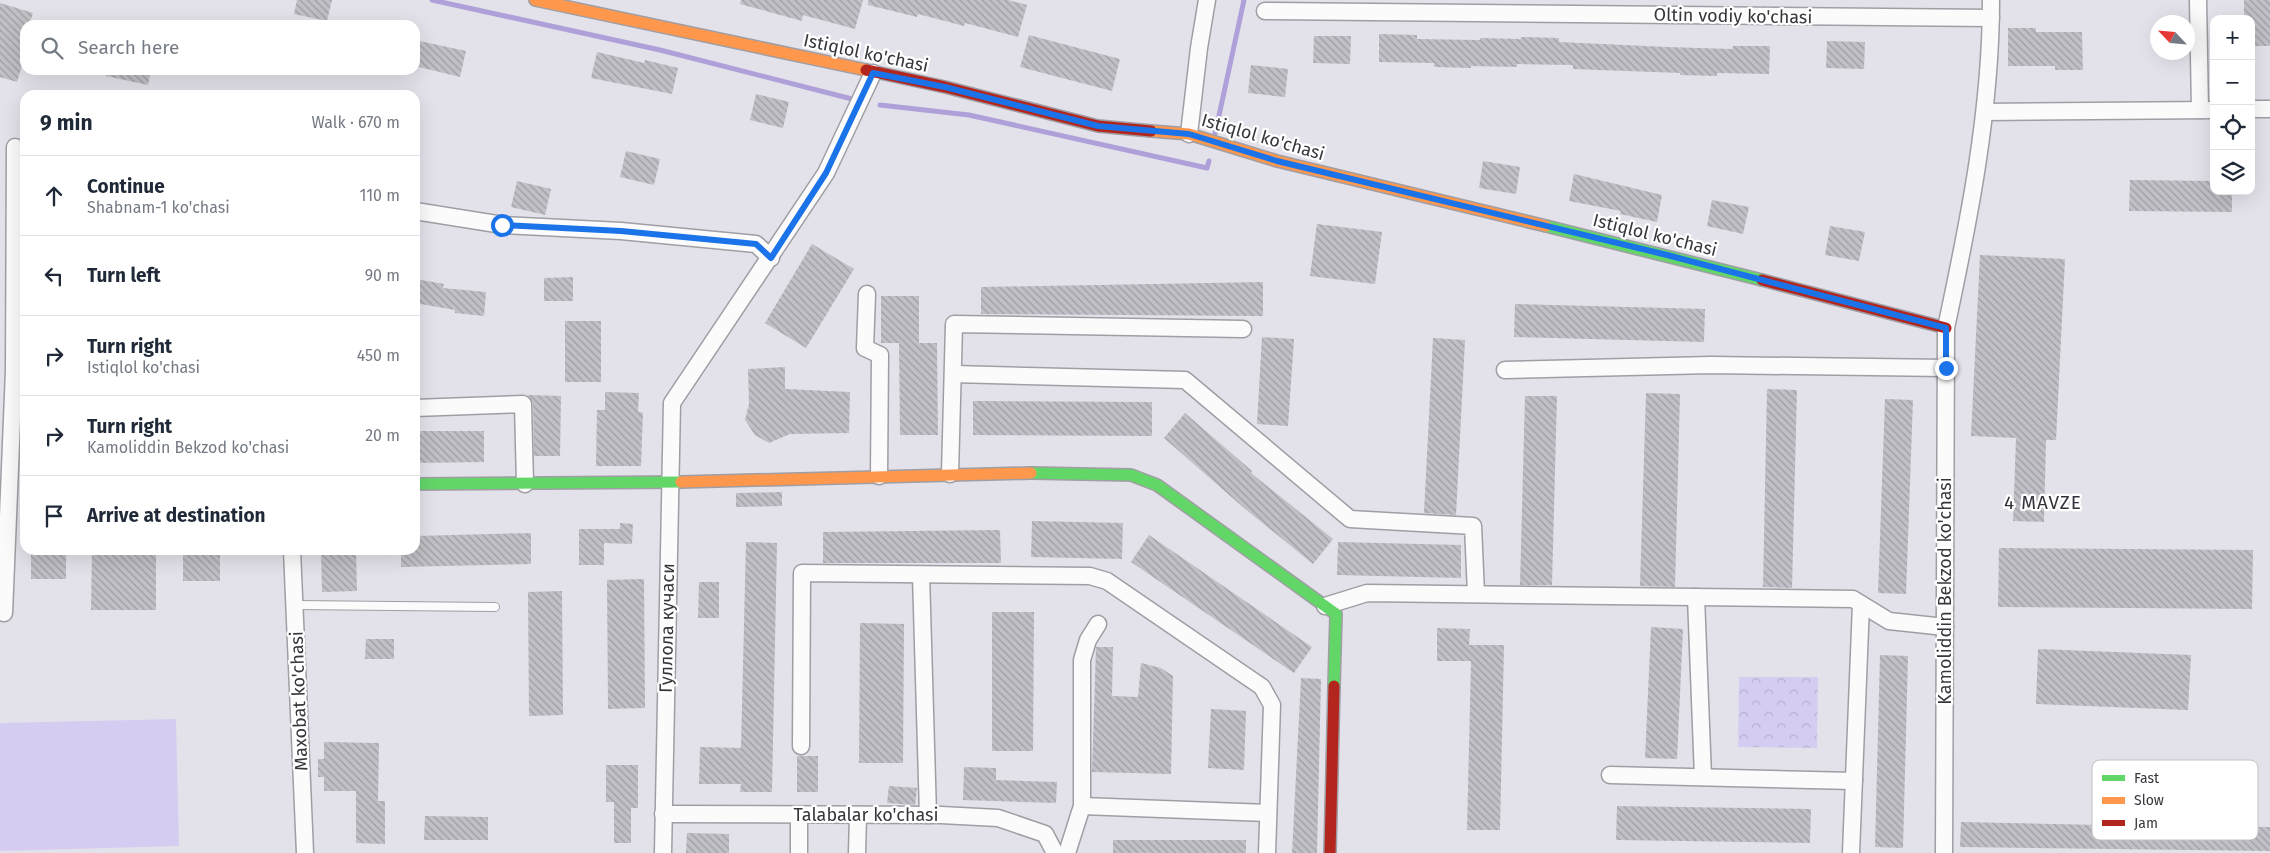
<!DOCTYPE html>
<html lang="en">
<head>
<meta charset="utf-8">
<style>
	body { margin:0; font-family:"Fira Sans",sans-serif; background:#f6f6f7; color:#1f2937 }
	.controls { position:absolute; right:15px; top:15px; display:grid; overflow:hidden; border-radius:10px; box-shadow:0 5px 20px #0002 }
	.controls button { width:45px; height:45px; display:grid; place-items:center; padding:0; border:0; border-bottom:1px solid #e0e1e3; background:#fff; color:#1f2937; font:25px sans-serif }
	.compass { position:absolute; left:2150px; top:15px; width:45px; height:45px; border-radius:50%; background:#fff; box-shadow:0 5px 20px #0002; rotate:296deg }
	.stop { position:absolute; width:15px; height:15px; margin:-11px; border:4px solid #1a73e8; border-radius:50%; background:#fff }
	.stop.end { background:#1a73e8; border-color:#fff; box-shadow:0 1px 5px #0008 }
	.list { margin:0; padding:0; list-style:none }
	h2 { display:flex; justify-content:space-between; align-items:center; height:65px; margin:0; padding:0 20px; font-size:21px }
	h2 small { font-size:16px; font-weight:400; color:#747a83 }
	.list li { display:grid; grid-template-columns:32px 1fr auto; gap:15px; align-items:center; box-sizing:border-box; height:80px; padding:0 20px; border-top:1px solid #e0e1e3 }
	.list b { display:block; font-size:19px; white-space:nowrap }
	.list p { margin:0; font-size:16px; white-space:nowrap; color:#747a83 }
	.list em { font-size:16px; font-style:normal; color:#747a83 }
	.icon { flex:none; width:28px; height:28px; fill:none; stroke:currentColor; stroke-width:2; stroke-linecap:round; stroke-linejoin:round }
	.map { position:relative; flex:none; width:2270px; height:853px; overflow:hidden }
	.search { position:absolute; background:#fff; box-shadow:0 5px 20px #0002; left:20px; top:20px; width:400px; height:55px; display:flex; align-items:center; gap:12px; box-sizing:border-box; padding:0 18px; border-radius:15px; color:#747a83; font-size:19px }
	.panel { position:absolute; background:#fff; box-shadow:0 5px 20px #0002; left:20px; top:90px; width:400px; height:465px; border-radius:15px }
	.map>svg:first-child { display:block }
	.park { fill:url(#park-crowns) }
	.garden { fill:#d5cdf1 }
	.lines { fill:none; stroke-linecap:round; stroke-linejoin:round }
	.stream { stroke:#afa0da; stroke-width:5 }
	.building { fill:url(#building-back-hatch) }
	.lane-casing { stroke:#9f9ea4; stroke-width:10 }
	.street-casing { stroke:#9f9ea4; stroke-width:19 }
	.fast-casing { stroke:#9f9ea4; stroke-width:14 }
	.slow-casing { stroke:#9f9ea4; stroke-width:14 }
	.jam-casing { stroke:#9f9ea4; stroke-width:14 }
	.lane { stroke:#fbfbfc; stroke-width:8 }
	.street { stroke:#fbfbfc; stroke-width:16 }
	.fast { stroke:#63d668; stroke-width:11 }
	.slow { stroke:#ff974d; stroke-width:11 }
	.jam { stroke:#b3261e; stroke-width:11 }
	.route { stroke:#1a73e8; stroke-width:6 }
	.labels { text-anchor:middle; stroke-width:4.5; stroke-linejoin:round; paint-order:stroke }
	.street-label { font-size:18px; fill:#37363c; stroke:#fff }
	.neighbourhood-label { font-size:19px; letter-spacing:1px; fill:#35323e; stroke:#fff }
	.key { fill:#fff; stroke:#c3c3c4; stroke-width:1 }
	.key-label { font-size:14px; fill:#37363c }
</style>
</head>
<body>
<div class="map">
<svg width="2270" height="853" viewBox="0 0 2270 853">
	<defs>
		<pattern id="park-crowns" width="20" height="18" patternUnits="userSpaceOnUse" patternTransform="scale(1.25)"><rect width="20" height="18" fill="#d5cdf1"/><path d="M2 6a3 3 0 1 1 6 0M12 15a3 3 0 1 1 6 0" fill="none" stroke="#b7b1d0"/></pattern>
		<pattern id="building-back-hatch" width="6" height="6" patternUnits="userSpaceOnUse" patternTransform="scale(1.25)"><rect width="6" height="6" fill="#c1c0c6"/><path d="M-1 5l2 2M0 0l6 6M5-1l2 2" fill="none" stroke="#9e9da2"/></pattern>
	</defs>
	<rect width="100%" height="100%" fill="#e3e2ea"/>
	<polygon class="park" points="1739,677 1818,677 1817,748 1738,747"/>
	<polygon class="garden" points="176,719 179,846 0,851 0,723"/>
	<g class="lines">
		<g class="stream">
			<polyline points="432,0 660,50 852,99"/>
			<polyline points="880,105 969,115 1207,168 1209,161"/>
			<polyline points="1215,134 1244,0"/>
		</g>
	</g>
	<g class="building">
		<polygon points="297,0 332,0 327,21 294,14"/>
		<polygon points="741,0 863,0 855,29 803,15 802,21 740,4"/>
		<polygon points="868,0 1008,0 1027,5 1018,37 965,23 964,26 918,14 917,17 868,5"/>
		<polygon points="2244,0 2270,0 2270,46 2251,46 2251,19 2244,19"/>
		<polygon points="0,3 33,13 29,25 25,25 25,56 17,82 0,77"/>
		<polygon points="2008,28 2036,28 2036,32 2082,32 2083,70 2055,70 2055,66 2008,66"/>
		<polygon points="1379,34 1417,35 1417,39 1480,40 1480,38 1521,39 1521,37 1559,38 1559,42 1667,47 1732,49 1733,46 1770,46 1769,74 1717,73 1717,76 1680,75 1680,73 1573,69 1573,65 1517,64 1517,67 1471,66 1471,68 1434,67 1434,63 1379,62"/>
		<polygon points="1029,35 1120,59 1112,91 1020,67"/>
		<polygon points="1314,36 1351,36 1350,64 1313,63"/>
		<polygon points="415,40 466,51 460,77 415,66"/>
		<polygon points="1827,41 1865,42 1864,69 1826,68"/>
		<polygon points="597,52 644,63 645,60 678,68 672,94 591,78"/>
		<polygon points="1251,65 1288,69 1285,97 1248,93"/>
		<polygon points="107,70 151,70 148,85 106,76"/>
		<polygon points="756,94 789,102 783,128 750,120"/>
		<polygon points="626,151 660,159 654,185 620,177"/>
		<polygon points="1483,161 1520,167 1516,194 1479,188"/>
		<polygon points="1574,174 1662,195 1657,222 1620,214 1621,211 1569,201"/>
		<polygon points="2130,180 2214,181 2214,191 2232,191 2232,212 2129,211"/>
		<polygon points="517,181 551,189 545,215 511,207"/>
		<polygon points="1712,200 1749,207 1743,234 1707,226"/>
		<polygon points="1317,224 1382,232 1375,284 1310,276"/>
		<polygon points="1830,226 1865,232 1859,261 1825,255"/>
		<polygon points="812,244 854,269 806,348 765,323"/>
		<polygon points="1980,255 2065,259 2056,440 2046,440 2044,522 2013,521 2016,438 1971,436"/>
		<polygon points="573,277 573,301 544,301 544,278"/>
		<polygon points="415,279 444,284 443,288 486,292 484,316 455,313 455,310 415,303"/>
		<polygon points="1263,282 1263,316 981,314 981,287"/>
		<polygon points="881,296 919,296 919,343 937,343 938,435 900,435 899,343 881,343"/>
		<polygon points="1515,304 1705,309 1704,342 1514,337"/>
		<rect x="565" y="321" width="36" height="61"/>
		<polygon points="1262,337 1294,339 1288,426 1257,424"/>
		<polygon points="1433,338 1465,340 1456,515 1424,513"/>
		<polygon points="785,367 785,389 850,392 849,433 790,434 769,443 755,435 745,420 749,404 748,369"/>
		<polygon points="1767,389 1797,390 1792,588 1763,587"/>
		<polygon points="605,392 639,393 638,411 643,413 641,466 596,466 597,410 605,410"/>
		<polygon points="1646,393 1680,394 1675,587 1640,586"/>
		<polygon points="528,395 561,396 560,456 534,456 533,404"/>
		<polygon points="1525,396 1557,396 1552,585 1520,585"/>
		<polygon points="1885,399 1913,400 1906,594 1878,593"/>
		<polygon points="973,401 1152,402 1152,436 973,435"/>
		<polygon points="1185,413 1252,471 1251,473 1333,539 1313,564 1244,508 1164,438"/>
		<polygon points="415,431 484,431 484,462 415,463"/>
		<polygon points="782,492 782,506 736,507 736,493"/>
		<polygon points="1032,521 1123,523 1122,559 1031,557"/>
		<polygon points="620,523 633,524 632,544 604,543 604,565 579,565 579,529 620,529"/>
		<polygon points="1000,530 1001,563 823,563 823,532"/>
		<polygon points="531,533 531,564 401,567 401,550 415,550 415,536"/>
		<polygon points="1149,535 1312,647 1294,673 1131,562"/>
		<polygon points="746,542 777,543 772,792 740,792 741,784 699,784 700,747 741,748"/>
		<polygon points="1338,542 1461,545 1461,578 1337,575"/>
		<polygon points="1999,548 2253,550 2252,609 1998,607"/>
		<rect x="31" y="550" width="35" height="29"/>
		<polygon points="92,550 156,550 156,610 91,610"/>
		<rect x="183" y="550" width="37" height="31"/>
		<polygon points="321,550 356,550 357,591 322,592"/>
		<polygon points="644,579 645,708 608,709 607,580"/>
		<polygon points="699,582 719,582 719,618 698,618"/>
		<polygon points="562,591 563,715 529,716 528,592"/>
		<polygon points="992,612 1034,612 1033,751 992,751"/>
		<polygon points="860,623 904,624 903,763 859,763"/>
		<polygon points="1651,627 1683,629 1677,759 1645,758"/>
		<polygon points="1437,628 1470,629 1469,645 1504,645 1500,830 1467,830 1471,661 1437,661"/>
		<polygon points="366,639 394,639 394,659 365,659"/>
		<polygon points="1096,647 1113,647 1112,696 1138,697 1141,663 1161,668 1173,676 1171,774 1092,772"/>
		<polygon points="2038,649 2191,655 2188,710 2036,704"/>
		<polygon points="1880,655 1908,656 1903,848 1875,847"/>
		<polygon points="1301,678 1321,679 1317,853 1292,853"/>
		<polygon points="1211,709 1246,711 1244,770 1208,768"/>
		<polygon points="324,742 379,743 378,801 385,801 385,844 356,843 356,791 324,791 324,777 318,777 318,759 324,759"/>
		<rect x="797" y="756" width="21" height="36"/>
		<polygon points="606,765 638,765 638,808 631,808 631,843 614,843 614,802 606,802"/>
		<polygon points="964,767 996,768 996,780 1057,782 1056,803 963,800"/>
		<polygon points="889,786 917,788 915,805 887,803"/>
		<polygon points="1617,806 1811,809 1810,843 1616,840"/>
		<polygon points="425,816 488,817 488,840 424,840"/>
		<polygon points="1961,822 2187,827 2270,827 2270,851 1960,847"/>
		<polygon points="687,833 729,834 729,853 686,853"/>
		<rect x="1113" y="840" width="133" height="13"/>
	</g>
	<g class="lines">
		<defs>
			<polyline id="lane" points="294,605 495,607"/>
			<g id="street">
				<polyline points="2198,0 2200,110"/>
				<polyline points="1265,11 1991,18"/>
				<polyline points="2251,109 2270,109"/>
				<polyline points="1985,112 2214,110"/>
				<polyline points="1189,134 1199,48 1207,0"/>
				<polyline points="415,211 503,225 621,231 756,244 771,258"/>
				<polyline points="867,294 865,348 880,355 879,476"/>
				<polyline points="1505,370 1711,365 1946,368"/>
				<polyline points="953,374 1185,380 1350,519 1473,526 1476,594"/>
				<polyline points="415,408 523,404 525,484"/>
				<polyline points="950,474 954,324 1243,329"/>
				<polyline points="292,550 305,853"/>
				<polyline points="921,575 928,815"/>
				<polyline points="1696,597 1703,777"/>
				<polyline points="1325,606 1367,593 1853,599 1889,621 1945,627"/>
				<polyline points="4,613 14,371 15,147"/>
				<polyline points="801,746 802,573 1090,576 1107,581 1262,687 1272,705 1267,853"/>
				<polyline points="1610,775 1854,781"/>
				<polyline points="1082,806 1268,813"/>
				<polyline points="663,814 941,815 998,818 1045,834 1055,853"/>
				<polyline points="663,853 672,403 826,173 873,73"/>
				<polyline points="799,853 799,815"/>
				<polyline points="857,853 858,815"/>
				<polyline points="1067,853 1082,806 1082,660 1088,640 1098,624"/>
				<polyline points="1851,853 1861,604"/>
				<path d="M 1944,853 L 1946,328 C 1969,220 1991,111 1991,0"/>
			</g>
			<g id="fast">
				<polyline points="1546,226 1762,280"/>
				<polyline points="1031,473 1131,475 1157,485 1336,614 1334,686"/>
				<polyline points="415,484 681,482"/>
			</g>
			<g id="slow">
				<polyline points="535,0 866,70"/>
				<polyline points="1151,131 1189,134 1277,161 1546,226"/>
				<polyline points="681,482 1031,473"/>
			</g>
			<g id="jam">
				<polyline points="866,70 945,87 1098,126 1151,131"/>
				<polyline points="1762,280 1946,328"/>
				<polyline points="1330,853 1334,686"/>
			</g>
		</defs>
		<use href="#lane" class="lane-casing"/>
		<use href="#street" class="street-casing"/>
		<use href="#fast" class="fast-casing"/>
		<use href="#slow" class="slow-casing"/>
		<use href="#jam" class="jam-casing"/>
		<use href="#lane" class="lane"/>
		<use href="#street" class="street"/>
		<use href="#fast" class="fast"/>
		<use href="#slow" class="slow"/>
		<use href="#jam" class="jam"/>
	</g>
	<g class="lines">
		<polyline class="route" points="502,225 621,231 756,244 771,258 826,173 873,73 945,87 1098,126 1189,134 1277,161 1667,255 1946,328 1946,368"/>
	</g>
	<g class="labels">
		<g class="street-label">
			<text transform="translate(1733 16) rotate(1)" y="6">Oltin vodiy ko'chasi</text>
			<text transform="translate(866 53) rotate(12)" y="6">Istiqlol ko'chasi</text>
			<text transform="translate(1263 137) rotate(16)" y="6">Istiqlol ko'chasi</text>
			<text transform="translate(1655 235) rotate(14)" y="6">Istiqlol ko'chasi</text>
			<text transform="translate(1945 591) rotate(-90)" y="6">Kamoliddin Bekzod ko'chasi</text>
			<text transform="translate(667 628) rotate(-89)" y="6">Гуллола кучаси</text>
			<text transform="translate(299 701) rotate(-92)" y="6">Maxobat ko'chasi</text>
			<text x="866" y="821">Talabalar ko'chasi</text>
		</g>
		<g class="neighbourhood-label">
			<text x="2043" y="509">4 MAVZE</text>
		</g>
	</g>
	<rect x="2092" y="760" width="166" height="80" rx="8" class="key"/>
	<rect x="2102" y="775" width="23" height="6" fill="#63d668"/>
	<rect x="2102" y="797" width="23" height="7" fill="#ff974d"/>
	<rect x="2102" y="820" width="23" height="6" fill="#b3261e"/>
	<g class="key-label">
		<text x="2134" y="783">Fast</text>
		<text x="2134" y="805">Slow</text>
		<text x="2134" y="828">Jam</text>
	</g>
</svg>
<div class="controls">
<button>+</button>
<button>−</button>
<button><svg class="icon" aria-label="locate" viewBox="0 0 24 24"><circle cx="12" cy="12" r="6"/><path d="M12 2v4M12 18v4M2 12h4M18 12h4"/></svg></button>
<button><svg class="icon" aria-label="layers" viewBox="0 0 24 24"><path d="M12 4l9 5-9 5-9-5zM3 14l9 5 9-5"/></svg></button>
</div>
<svg class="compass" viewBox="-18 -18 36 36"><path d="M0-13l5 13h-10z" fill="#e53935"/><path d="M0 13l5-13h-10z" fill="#747a83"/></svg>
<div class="stop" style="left:502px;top:225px"></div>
<div class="stop end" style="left:1946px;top:368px"></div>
<div class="search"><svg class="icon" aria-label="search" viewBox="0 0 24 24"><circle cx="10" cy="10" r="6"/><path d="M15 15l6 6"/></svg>Search here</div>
<section class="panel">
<h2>9 min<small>Walk · 670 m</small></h2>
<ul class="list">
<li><svg class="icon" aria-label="ahead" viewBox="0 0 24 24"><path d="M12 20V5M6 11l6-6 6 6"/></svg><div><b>Continue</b><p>Shabnam-1 ko'chasi</p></div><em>110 m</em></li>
<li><svg class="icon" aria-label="left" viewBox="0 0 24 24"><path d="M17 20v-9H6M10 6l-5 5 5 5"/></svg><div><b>Turn left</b></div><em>90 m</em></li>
<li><svg class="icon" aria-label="right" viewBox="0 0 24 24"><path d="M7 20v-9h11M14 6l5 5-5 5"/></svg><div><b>Turn right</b><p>Istiqlol ko'chasi</p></div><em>450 m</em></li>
<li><svg class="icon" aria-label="right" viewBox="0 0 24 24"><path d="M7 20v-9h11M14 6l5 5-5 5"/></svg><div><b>Turn right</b><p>Kamoliddin Bekzod ko'chasi</p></div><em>20 m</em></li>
<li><svg class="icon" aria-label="arrive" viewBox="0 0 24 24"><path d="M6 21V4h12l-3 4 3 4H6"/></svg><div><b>Arrive at destination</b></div></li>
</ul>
</section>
</div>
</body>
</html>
